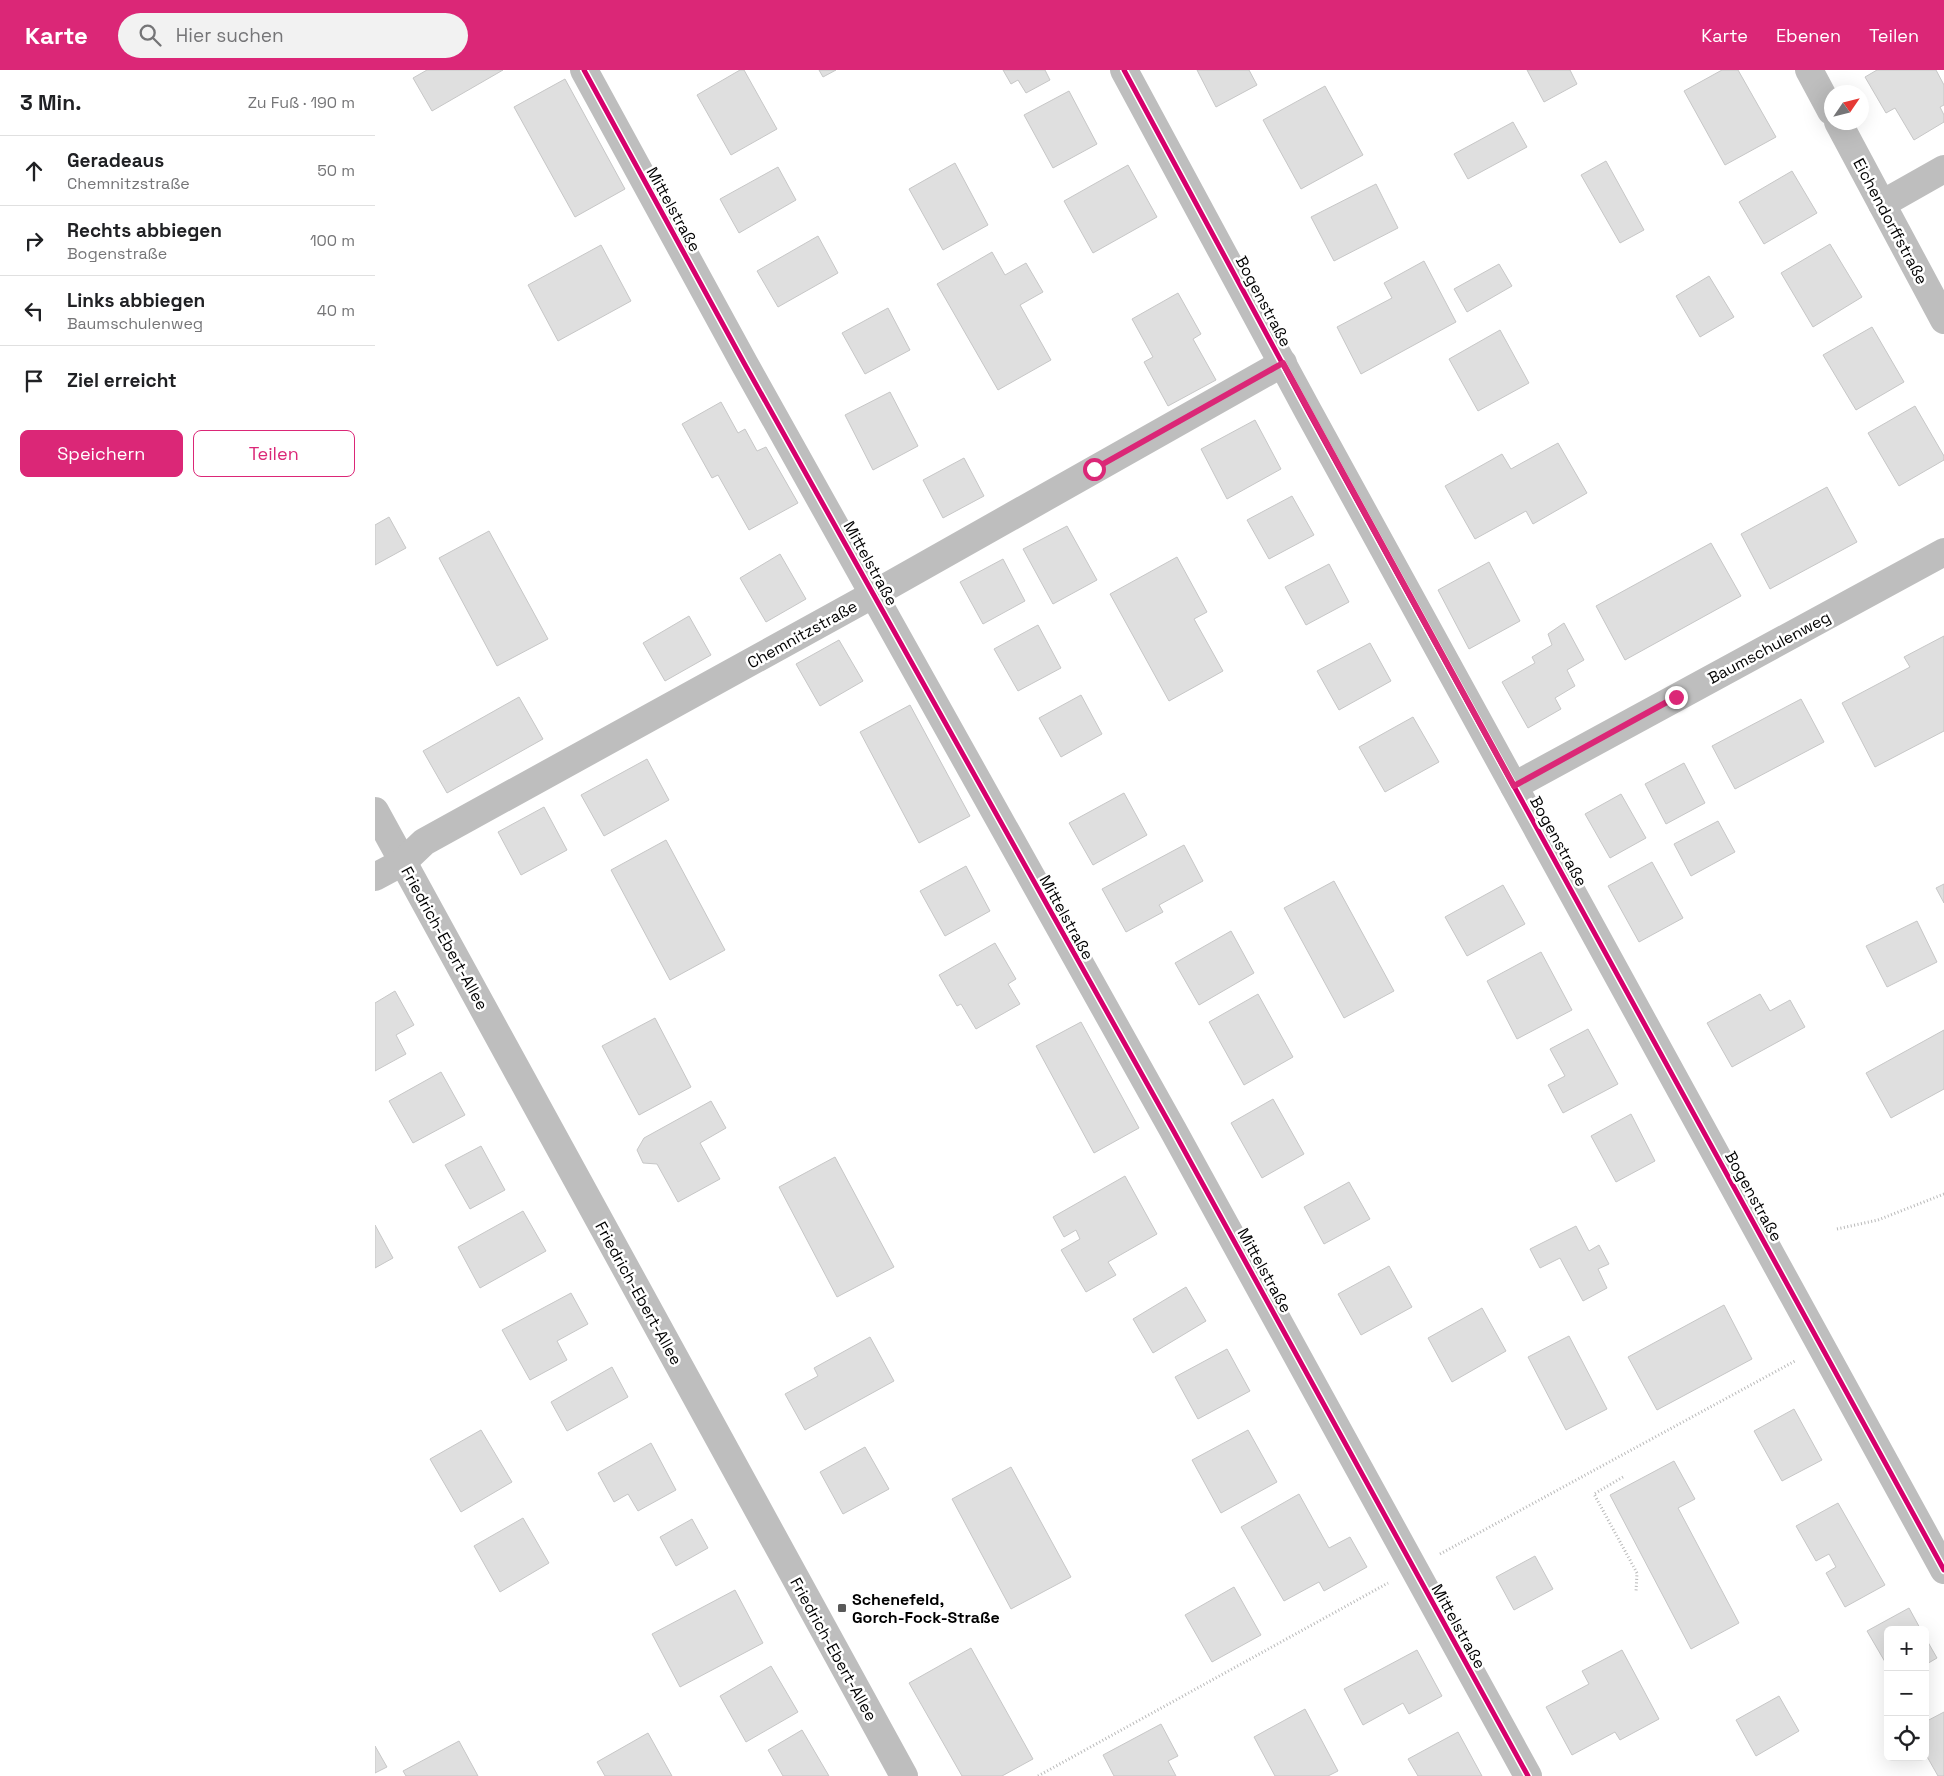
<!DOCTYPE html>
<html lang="de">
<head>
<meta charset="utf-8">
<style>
	body { margin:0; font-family:"Space Grotesk",sans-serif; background:#f2f2f2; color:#202124 }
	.controls { position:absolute; right:15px; bottom:15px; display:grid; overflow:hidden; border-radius:8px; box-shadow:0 5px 20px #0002 }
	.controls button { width:45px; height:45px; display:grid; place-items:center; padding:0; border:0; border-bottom:1px solid #e0e0e0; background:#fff; color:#202124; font:25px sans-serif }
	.compass { position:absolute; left:1449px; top:15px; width:45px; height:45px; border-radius:50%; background:#fff; box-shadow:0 5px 20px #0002; rotate:55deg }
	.stop { position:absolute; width:15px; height:15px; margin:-11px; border:4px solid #db2777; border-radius:50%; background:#fff }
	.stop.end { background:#db2777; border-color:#fff; box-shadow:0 1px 5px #0008 }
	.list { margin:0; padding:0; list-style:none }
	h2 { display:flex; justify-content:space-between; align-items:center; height:65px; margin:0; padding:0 20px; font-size:21px }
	h2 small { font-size:16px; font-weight:400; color:#757577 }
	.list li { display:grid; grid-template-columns:32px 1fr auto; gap:15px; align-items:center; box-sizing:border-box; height:70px; padding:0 20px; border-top:1px solid #e0e0e0 }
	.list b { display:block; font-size:19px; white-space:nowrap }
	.list p { margin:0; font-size:16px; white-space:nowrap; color:#757577 }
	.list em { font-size:16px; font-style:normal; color:#757577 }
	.actions { display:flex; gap:10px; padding:15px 20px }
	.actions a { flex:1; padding:11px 0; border:1px solid #db2777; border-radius:8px; text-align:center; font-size:18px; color:#db2777 }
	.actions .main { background:#db2777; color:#fff }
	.icon { flex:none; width:28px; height:28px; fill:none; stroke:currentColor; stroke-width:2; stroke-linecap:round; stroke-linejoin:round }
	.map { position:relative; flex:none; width:1569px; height:1706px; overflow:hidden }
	header { display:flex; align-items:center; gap:30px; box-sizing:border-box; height:70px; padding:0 25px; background:#db2777; color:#fff }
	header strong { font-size:24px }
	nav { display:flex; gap:28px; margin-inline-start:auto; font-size:18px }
	.search { width:350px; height:45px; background:#f2f2f2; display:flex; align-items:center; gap:12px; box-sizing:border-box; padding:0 18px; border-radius:28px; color:#757577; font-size:19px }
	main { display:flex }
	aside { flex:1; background:#fff }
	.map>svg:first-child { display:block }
	.building { fill:#dfdfdf; stroke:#c7c7c7 }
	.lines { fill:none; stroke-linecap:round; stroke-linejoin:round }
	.path { stroke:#b9b9b9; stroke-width:3; stroke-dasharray:1 2.5; stroke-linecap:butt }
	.minor { stroke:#bebebe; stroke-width:28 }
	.cycleway-casing { stroke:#fff; stroke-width:8 }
	.cycleway { stroke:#d6006c; stroke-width:5 }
	.route { stroke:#db2777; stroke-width:6 }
	.poi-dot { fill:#595959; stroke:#fff; stroke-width:2 }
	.labels { text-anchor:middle; stroke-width:5; stroke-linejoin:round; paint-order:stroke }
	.street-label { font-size:16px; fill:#000; stroke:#fff }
	.poi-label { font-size:16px; font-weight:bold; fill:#000; stroke:#fff; text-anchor:start }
</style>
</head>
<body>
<header>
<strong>Karte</strong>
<div class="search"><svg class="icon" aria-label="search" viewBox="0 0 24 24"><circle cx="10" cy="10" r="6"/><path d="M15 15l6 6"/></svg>Hier suchen</div>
<nav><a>Karte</a><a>Ebenen</a><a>Teilen</a></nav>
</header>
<main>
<aside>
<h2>3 Min.<small>Zu Fuß · 190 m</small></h2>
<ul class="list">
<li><svg class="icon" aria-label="ahead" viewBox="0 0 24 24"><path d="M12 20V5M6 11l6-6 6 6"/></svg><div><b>Geradeaus</b><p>Chemnitzstraße</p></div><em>50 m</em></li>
<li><svg class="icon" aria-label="right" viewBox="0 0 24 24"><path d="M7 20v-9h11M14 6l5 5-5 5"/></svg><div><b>Rechts abbiegen</b><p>Bogenstraße</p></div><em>100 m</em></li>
<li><svg class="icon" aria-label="left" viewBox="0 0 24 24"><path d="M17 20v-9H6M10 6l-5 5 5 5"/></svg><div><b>Links abbiegen</b><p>Baumschulenweg</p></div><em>40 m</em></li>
<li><svg class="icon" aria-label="arrive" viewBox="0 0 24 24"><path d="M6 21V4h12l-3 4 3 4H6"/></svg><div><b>Ziel erreicht</b></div></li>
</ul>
<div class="actions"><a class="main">Speichern</a><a>Teilen</a></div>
</aside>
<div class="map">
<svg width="1569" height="1706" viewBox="0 0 1569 1706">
	<rect width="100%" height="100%" fill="#fff"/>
	<g class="building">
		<polygon points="52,0 128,0 57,41 38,8"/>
		<polygon points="365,0 369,0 402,59 356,85 322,25"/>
		<polygon points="444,0 461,0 448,7"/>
		<polygon points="628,0 670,0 675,10 651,23 643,10 636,14"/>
		<polygon points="822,0 874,0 882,15 841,37"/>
		<polygon points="1152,0 1195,0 1202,14 1169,32"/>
		<polygon points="1347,0 1363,0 1401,67 1350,95 1309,21"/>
		<polygon points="1502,0 1561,0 1569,15 1569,35 1565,37 1569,45 1569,52 1539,70 1520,38 1511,43 1490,7"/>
		<polygon points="190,9 250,119 200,147 139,37"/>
		<polygon points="950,16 988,85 926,119 888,50"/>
		<polygon points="694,21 722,74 678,98 649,45"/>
		<polygon points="1138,52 1152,77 1093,109 1079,84"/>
		<polygon points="1231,91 1269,160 1245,173 1206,105"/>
		<polygon points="580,93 613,155 568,180 534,119"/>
		<polygon points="753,95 782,147 718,183 689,131"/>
		<polygon points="403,97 421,130 364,163 345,129"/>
		<polygon points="1417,101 1442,143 1389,174 1364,132"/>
		<polygon points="1001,114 1023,158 959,191 936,147"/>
		<polygon points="443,166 463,203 403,237 382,201"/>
		<polygon points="1455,174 1487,227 1438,257 1406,203"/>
		<polygon points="226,175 256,231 183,271 153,215"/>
		<polygon points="617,182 630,205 651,193 668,222 645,235 676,290 623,320 562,214"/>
		<polygon points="1049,191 1081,252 986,304 962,257 1017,228 1009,213"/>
		<polygon points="1124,194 1137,216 1092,242 1079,219"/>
		<polygon points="1334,206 1359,247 1325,267 1301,226"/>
		<polygon points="803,223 826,264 818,269 841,310 793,336 769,292 778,287 757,249"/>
		<polygon points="513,238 535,280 490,304 467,263"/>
		<polygon points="1497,257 1529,312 1481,340 1448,285"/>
		<polygon points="1125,260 1154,313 1103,341 1074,289"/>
		<polygon points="515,322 543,376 498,400 470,345"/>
		<polygon points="346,332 363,363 370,359 382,381 391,377 423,433 374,460 343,405 337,408 307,354"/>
		<polygon points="1540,336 1569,386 1569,390 1524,416 1493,363"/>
		<polygon points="880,350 906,399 852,429 826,379"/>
		<polygon points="1183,373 1212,423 1158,454 1151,441 1100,469 1070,416 1127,384 1136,399"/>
		<polygon points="589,388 609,426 568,448 548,410"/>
		<polygon points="1452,417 1482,472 1395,519 1366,464"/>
		<polygon points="917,426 939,465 894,489 872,450"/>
		<polygon points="14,447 31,478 0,495 0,455"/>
		<polygon points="692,456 722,510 678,534 648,479"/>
		<polygon points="114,461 173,569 122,596 64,488"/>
		<polygon points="1336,473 1366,526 1250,590 1221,536"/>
		<polygon points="405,484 431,529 391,552 365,508"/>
		<polygon points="802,487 832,542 819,549 848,601 794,631 735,524"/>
		<polygon points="628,489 650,531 608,554 585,512"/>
		<polygon points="1114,492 1145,551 1094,579 1063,520"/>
		<polygon points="954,494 974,532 931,555 910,517"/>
		<polygon points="314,546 336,585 290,611 268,573"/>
		<polygon points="1189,553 1209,590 1192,600 1200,616 1180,628 1186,639 1153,658 1127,612 1160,593 1157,587 1177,575 1173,564"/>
		<polygon points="663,555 686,598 643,621 619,579"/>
		<polygon points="1569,566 1569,661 1500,697 1467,633 1535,597 1529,587"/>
		<polygon points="464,570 488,611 445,636 421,594"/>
		<polygon points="995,573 1016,611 964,640 942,601"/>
		<polygon points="706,625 727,664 686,687 664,648"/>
		<polygon points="144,627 168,669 72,723 48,681"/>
		<polygon points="1426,629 1449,672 1360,719 1337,676"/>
		<polygon points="535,635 595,746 544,773 485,662"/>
		<polygon points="1038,647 1064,692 1010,722 984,677"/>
		<polygon points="272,689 294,730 229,766 206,725"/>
		<polygon points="1309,693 1330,733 1291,754 1270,714"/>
		<polygon points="749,723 772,765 718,795 694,753"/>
		<polygon points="1246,724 1271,768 1235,788 1210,744"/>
		<polygon points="169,737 192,780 146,805 123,762"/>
		<polygon points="1343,751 1360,782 1316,806 1299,774"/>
		<polygon points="291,770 350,880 295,910 236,800"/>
		<polygon points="809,775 828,811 784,835 788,842 751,862 727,819"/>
		<polygon points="1277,792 1308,848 1264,872 1233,816"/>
		<polygon points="591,796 615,841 570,866 545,821"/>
		<polygon points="959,811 1019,921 969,948 909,838"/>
		<polygon points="1569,814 1569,833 1561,818"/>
		<polygon points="1128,815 1150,854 1092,886 1070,847"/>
		<polygon points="1542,851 1562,892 1512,917 1491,876"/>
		<polygon points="856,861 879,903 824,935 800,893"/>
		<polygon points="620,873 641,909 633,914 645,934 601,959 586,934 582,936 564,905"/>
		<polygon points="1166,882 1197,940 1142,969 1112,911"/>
		<polygon points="20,921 39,955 21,965 31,984 0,1001 0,933"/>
		<polygon points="883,924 918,987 869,1015 834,952"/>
		<polygon points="1385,924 1395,941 1415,930 1430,957 1357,997 1332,953"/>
		<polygon points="280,948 316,1017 264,1045 227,976"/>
		<polygon points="706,952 764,1058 719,1083 661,976"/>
		<polygon points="1213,959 1243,1014 1188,1043 1173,1015 1190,1006 1175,979"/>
		<polygon points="1569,960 1569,1019 1516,1048 1491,1003"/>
		<polygon points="66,1002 90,1045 38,1073 14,1031"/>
		<polygon points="898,1029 929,1084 887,1108 856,1053"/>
		<polygon points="336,1031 351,1058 325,1073 345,1109 303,1132 282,1094 268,1093 262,1080 269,1068"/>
		<polygon points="1256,1044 1280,1091 1241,1112 1216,1066"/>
		<polygon points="106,1076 130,1120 95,1139 70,1095"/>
		<polygon points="460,1087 519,1197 462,1227 404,1117"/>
		<polygon points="750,1106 782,1164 733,1192 741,1205 711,1222 686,1180 705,1169 701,1160 689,1167 678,1147"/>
		<polygon points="974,1112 995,1149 949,1174 929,1137"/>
		<polygon points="148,1141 171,1181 105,1218 83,1177"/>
		<polygon points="0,1155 18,1188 0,1198"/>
		<polygon points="1201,1156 1214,1181 1224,1175 1234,1194 1223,1199 1232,1218 1208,1231 1185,1188 1165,1198 1155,1179"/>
		<polygon points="1014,1196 1037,1237 986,1265 963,1224"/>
		<polygon points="811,1217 831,1251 778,1283 758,1249"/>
		<polygon points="196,1223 213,1254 182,1271 192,1290 155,1310 127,1260"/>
		<polygon points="1349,1235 1377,1289 1282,1340 1253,1287"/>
		<polygon points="1107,1238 1131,1281 1077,1312 1053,1268"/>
		<polygon points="1194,1266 1232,1339 1191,1360 1153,1287"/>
		<polygon points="495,1267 519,1311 430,1360 410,1324 443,1306 439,1298"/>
		<polygon points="852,1279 875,1321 823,1349 800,1307"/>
		<polygon points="237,1297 253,1327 192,1361 176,1332"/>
		<polygon points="1419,1339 1447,1390 1407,1411 1379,1361"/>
		<polygon points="106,1360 137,1412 86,1442 55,1389"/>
		<polygon points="873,1360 902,1412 846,1443 817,1390"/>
		<polygon points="276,1373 301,1420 263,1441 253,1424 239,1432 223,1403"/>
		<polygon points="490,1377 514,1419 468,1444 445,1402"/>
		<polygon points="1299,1391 1320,1429 1303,1438 1364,1553 1316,1579 1235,1425"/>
		<polygon points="636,1397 696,1507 636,1539 577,1429"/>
		<polygon points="924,1424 954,1478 975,1467 992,1497 949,1521 944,1512 909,1531 866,1457"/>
		<polygon points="1463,1433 1510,1515 1470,1537 1451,1503 1461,1497 1454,1484 1441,1491 1421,1456"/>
		<polygon points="148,1448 174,1493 125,1522 99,1476"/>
		<polygon points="317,1449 333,1478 301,1496 285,1467"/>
		<polygon points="1160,1486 1178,1519 1139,1540 1121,1507"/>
		<polygon points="859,1517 886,1565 837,1592 810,1545"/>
		<polygon points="360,1520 388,1573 305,1617 277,1564"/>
		<polygon points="1534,1538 1546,1560 1513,1560 1513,1597 1492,1561"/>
		<polygon points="1550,1567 1562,1588 1550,1595"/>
		<polygon points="596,1578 658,1689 627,1706 587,1706 534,1613"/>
		<polygon points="1042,1580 1067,1626 1034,1644 1028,1633 988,1655 969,1619"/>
		<polygon points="1247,1580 1284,1649 1245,1670 1240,1662 1197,1685 1171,1637 1214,1614 1207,1601"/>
		<polygon points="396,1596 423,1642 371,1672 345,1626"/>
		<polygon points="1404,1626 1424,1661 1381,1686 1361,1650"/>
		<polygon points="930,1639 963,1701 953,1706 900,1706 879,1667"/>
		<polygon points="1569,1642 1569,1706 1563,1706 1550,1683 1550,1652"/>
		<polygon points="786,1654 803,1686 793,1691 801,1706 739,1706 728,1685"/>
		<polygon points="427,1660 454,1706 408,1706 393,1680"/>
		<polygon points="1083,1662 1107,1706 1043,1706 1033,1689"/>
		<polygon points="273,1663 297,1706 230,1706 222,1692"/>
		<polygon points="84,1671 103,1706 31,1706 28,1701"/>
		<polygon points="0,1676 12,1697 0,1703"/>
	</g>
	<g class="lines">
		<g class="path">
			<polyline points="1462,1159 1503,1150 1569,1124"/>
			<polyline points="1248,1407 1219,1424 1262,1503 1261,1522"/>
			<polyline points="1065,1484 1420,1291"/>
			<polyline points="663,1706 1013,1513"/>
		</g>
		<g class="minor">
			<polyline points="209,0 369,293 798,1060 1153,1706"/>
			<polyline points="749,0 933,341 1569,1500"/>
			<polyline points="1434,0 1456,41"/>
			<polyline points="1463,52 1569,250"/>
			<polyline points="1507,134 1569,99"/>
			<polyline points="1139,716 1569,482"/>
			<polyline points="0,741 529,1706"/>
			<polyline points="0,807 28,792 49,772 499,524 908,293"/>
		</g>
		<defs>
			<g id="cycleway">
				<polyline points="209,0 369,293 798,1060 1153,1706"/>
				<polyline points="749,0 933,341 1569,1500"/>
			</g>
		</defs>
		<use href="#cycleway" class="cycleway-casing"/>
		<use href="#cycleway" class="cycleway"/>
	</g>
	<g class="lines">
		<polyline class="route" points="719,399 908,293 1139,716 1301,627"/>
	</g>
	<rect class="poi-dot" x="462" y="1533" width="10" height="10" rx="2.5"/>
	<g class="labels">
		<g class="street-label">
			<text transform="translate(299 139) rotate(61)" y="6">Mittelstraße</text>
			<text transform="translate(1516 151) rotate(62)" y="6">Eichendorffstraße</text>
			<text transform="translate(889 231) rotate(62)" y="6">Bogenstraße</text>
			<text transform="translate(496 493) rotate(61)" y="6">Mittelstraße</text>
			<text transform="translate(427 564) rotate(-29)" y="6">Chemnitzstraße</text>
			<text transform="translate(1394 577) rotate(-28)" y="6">Baumschulenweg</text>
			<text transform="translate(1184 771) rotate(61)" y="6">Bogenstraße</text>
			<text transform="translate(692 847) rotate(61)" y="6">Mittelstraße</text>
			<text transform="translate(70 868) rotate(61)" y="6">Friedrich-Ebert-Allee</text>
			<text transform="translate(1379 1126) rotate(61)" y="6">Bogenstraße</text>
			<text transform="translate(890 1200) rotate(61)" y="6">Mittelstraße</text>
			<text transform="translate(264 1223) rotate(61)" y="6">Friedrich-Ebert-Allee</text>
			<text transform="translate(1084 1556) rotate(61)" y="6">Mittelstraße</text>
			<text transform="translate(459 1579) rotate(61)" y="6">Friedrich-Ebert-Allee</text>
		</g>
		<g class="poi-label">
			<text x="477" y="1535">Schenefeld,<tspan x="477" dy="18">Gorch-Fock-Straße</tspan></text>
		</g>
	</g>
</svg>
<div class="controls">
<button>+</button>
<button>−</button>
<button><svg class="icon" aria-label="locate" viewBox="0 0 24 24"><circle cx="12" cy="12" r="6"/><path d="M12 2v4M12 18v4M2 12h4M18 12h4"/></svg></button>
</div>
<svg class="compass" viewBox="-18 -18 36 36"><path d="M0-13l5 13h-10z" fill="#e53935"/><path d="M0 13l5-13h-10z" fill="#757577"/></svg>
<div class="stop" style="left:719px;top:399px"></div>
<div class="stop end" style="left:1301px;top:627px"></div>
</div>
</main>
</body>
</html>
